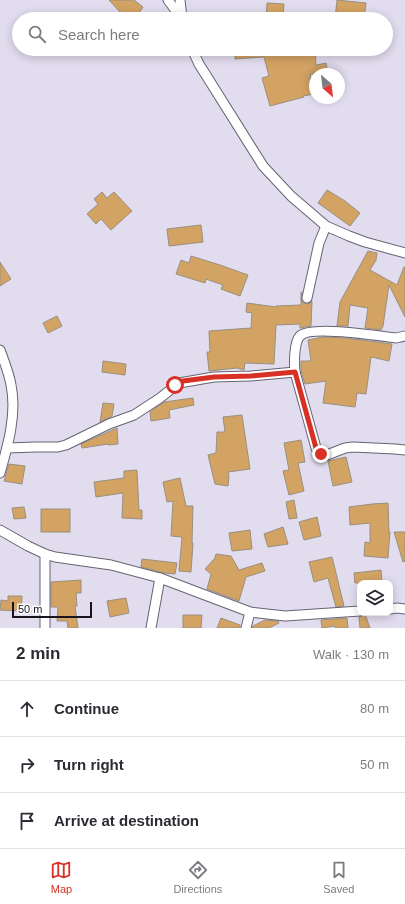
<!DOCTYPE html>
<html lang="en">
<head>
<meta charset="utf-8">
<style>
	body { margin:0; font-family:Helvetica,sans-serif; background:#f7f7f7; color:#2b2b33 }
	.controls { position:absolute; right:12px; bottom:12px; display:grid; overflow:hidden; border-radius:8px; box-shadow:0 2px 10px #0003 }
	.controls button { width:36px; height:36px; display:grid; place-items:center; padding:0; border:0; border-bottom:1px solid #e1e1e2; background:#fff; color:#2b2b33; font:20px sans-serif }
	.compass { position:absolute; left:309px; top:68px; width:36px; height:36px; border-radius:50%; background:#fff; box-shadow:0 2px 10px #0003; rotate:152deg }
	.scale { position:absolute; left:12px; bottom:10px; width:80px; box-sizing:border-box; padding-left:4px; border:2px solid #17151b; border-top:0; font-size:11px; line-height:14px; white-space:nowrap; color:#17151b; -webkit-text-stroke:3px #fff; paint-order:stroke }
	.stop { position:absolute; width:12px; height:12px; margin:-9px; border:3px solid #d93025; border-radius:50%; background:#fff }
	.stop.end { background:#d93025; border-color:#fff; box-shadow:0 1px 4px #0008 }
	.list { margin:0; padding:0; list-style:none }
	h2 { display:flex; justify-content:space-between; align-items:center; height:52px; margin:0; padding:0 16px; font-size:17px }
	h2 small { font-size:13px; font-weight:400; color:#7c7c81 }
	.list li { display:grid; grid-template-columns:26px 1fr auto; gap:12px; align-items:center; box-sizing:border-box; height:56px; padding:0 16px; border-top:1px solid #e1e1e2 }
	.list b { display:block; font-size:15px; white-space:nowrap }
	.list em { font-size:13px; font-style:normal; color:#7c7c81 }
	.icon { flex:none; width:22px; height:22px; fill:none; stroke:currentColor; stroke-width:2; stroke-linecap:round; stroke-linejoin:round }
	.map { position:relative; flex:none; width:405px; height:628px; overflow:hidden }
	.search { position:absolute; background:#fff; box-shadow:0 2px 10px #0003; left:12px; right:12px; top:12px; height:44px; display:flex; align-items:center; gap:10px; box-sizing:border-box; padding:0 14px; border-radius:22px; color:#7c7c81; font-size:15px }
	.sheet { height:220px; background:#fff }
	nav { display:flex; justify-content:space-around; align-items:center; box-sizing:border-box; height:56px; border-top:1px solid #e1e1e2; background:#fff; font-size:11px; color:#7c7c81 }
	nav a { display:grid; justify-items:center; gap:2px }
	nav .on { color:#d93025 }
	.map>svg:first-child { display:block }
	.building { fill:#d3a363; stroke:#9a8f80 }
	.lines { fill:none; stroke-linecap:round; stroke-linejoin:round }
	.minor-casing { stroke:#676372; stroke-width:11 }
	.minor { stroke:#fff; stroke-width:9 }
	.route { stroke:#d93025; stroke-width:5 }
</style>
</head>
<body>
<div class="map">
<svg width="405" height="628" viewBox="0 0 405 628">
	<rect width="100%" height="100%" fill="#e1dcee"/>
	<g class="building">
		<polygon points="109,0 134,0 143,7 135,19 114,19 120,12"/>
		<polygon points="337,0 366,3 364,19 335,19"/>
		<polygon points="267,3 284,4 283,19 266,19"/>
		<polygon points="235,49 315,49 316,65 326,63 328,74 310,74 314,94 303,96 304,97 270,106 262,78 269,76 264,57 235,59"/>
		<polygon points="327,190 345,201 360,213 350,226 318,203"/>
		<polygon points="102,192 107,198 114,192 132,211 111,230 101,219 96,224 87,214 98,204 94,199"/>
		<polygon points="201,225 203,242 169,246 167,229"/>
		<polygon points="368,251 377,253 376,260 370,270 397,285 404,267 405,267 405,317 389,285 383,326 381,330 365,328 368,308 350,305 348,326 337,326 340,302"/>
		<polygon points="191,256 220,265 248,275 240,296 221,289 223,285 206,279 205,283 176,274 181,260 189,263"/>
		<polygon points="0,262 11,279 0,286"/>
		<polygon points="301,292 302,292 301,299 303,303 308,304 312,301 311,326 300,328 300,324 276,325 274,364 245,363 244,370 237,368 209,371 207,352 210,352 209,331 251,328 252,313 246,312 247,303 276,307 276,306 301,305"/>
		<polygon points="57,316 62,326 48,333 43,323"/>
		<polygon points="323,337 345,338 392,344 389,361 371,357 366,394 357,393 355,407 323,403 326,381 305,384 301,371 301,361 311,361 308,340"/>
		<polygon points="103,361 126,364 125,375 102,372"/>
		<polygon points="193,398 194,405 169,410 170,418 151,421 150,412 164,402"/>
		<polygon points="103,403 114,404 112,416 100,422"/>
		<polygon points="242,415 250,469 228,472 229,476 228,486 215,484 208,455 216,453 217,432 225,432 223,417"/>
		<polygon points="117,428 118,444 108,445 108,444 82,448 81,444"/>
		<polygon points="301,440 305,462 298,463 304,491 289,495 283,471 289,470 284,443"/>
		<polygon points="346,457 352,482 333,486 328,461"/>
		<polygon points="9,464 25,466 22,484 4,481"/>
		<polygon points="137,470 139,510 142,510 142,519 122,518 123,493 96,497 94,482 124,478 124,471"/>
		<polygon points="180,478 186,506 193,506 192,543 193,543 191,572 179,571 182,537 171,536 173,501 167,502 163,482"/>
		<polygon points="294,500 297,518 289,519 286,502"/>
		<polygon points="388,503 389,532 390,532 388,558 364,556 365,542 370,543 370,523 350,525 349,507 372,504"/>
		<polygon points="24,507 26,518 14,519 12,508"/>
		<rect x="41" y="509" width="29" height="23"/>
		<polygon points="317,517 321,536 304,540 299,522"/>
		<polygon points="283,527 288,544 268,547 264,534"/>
		<polygon points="250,530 252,549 232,551 229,533"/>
		<polygon points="394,532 405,532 405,561 403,562"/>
		<polygon points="216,554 231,556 239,570 262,563 265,571 246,577 239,601 207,589 211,574 205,569 215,558"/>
		<polygon points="332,557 336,573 344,606 336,607 328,578 314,582 309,562"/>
		<polygon points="142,559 177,563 175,574 164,573 141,567"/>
		<polygon points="381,570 382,583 355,583 354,573"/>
		<polygon points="81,580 81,593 76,593 77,606 75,606 78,628 68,628 67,621 57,621 58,607 51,607 51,582"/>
		<polygon points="8,596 22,596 21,611 0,610 1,600 8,601"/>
		<polygon points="126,598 129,613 110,617 107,601"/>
		<polygon points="365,614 370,628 360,628 359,617 363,616"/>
		<polygon points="183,615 202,615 201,628 183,628"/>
		<polygon points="221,618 240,625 240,628 217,628"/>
		<polygon points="347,618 348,628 336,628 335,626 322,628 321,620"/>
		<polygon points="265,620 278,621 279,623 269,628 252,628 253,626"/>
	</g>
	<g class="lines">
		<defs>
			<g id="minor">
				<polyline points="168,0 182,19"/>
				<polyline points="180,0 182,18"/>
				<polyline points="192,49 199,64 263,166 291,196 326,226 349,236 365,242 405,253"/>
				<polyline points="307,298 319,243 326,226"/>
				<path d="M 405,336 L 396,338 C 380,336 310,325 300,336 C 294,342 294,363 295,372 L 316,448 L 318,452 L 321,454 L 327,455 L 345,448 L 353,447 L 395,449 L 405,450"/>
				<path d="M 0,350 C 4,361 9,373 11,385 C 17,414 8,445 0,473"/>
				<polyline points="7,448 36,447 58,447 66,445 109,424 134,415 160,398 179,383 214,377 251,376 295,372"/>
				<polyline points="0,530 28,546 45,554 55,557 111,565 160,578 250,612 285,616 360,611"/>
				<polyline points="390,609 397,608 405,609"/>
				<polyline points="45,628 45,554"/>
				<polyline points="151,628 160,578"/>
				<polyline points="246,628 250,612"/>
			</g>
		</defs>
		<use href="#minor" class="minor-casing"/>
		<use href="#minor" class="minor"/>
	</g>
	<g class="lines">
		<polyline class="route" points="175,385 183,381 214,377 251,376 295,372 316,448 318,452 321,454"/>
	</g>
</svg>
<div class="controls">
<button><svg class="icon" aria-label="layers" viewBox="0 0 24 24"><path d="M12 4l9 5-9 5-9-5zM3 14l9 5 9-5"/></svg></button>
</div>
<svg class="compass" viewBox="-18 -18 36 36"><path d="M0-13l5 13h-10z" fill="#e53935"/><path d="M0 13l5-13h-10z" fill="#7c7c81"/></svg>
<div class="scale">50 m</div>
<div class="stop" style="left:175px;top:385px"></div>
<div class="stop end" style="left:321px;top:454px"></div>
<div class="search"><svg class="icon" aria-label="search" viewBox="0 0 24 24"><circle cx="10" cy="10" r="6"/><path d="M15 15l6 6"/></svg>Search here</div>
</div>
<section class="sheet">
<h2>2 min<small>Walk · 130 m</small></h2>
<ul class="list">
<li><svg class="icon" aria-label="ahead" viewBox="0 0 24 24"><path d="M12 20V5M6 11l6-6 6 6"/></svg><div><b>Continue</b></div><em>80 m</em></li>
<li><svg class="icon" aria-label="right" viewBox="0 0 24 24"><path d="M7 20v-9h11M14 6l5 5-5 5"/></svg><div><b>Turn right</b></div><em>50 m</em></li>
<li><svg class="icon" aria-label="arrive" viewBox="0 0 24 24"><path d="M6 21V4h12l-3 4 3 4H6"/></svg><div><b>Arrive at destination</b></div></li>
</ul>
</section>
<nav>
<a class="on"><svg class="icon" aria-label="map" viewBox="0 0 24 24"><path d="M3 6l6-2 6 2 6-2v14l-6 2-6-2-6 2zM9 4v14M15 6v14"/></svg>Map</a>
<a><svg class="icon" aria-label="directions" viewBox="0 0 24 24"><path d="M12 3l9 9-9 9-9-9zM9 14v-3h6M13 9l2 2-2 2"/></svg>Directions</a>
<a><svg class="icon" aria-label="saved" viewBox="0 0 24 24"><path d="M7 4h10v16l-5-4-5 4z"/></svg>Saved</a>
</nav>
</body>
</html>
